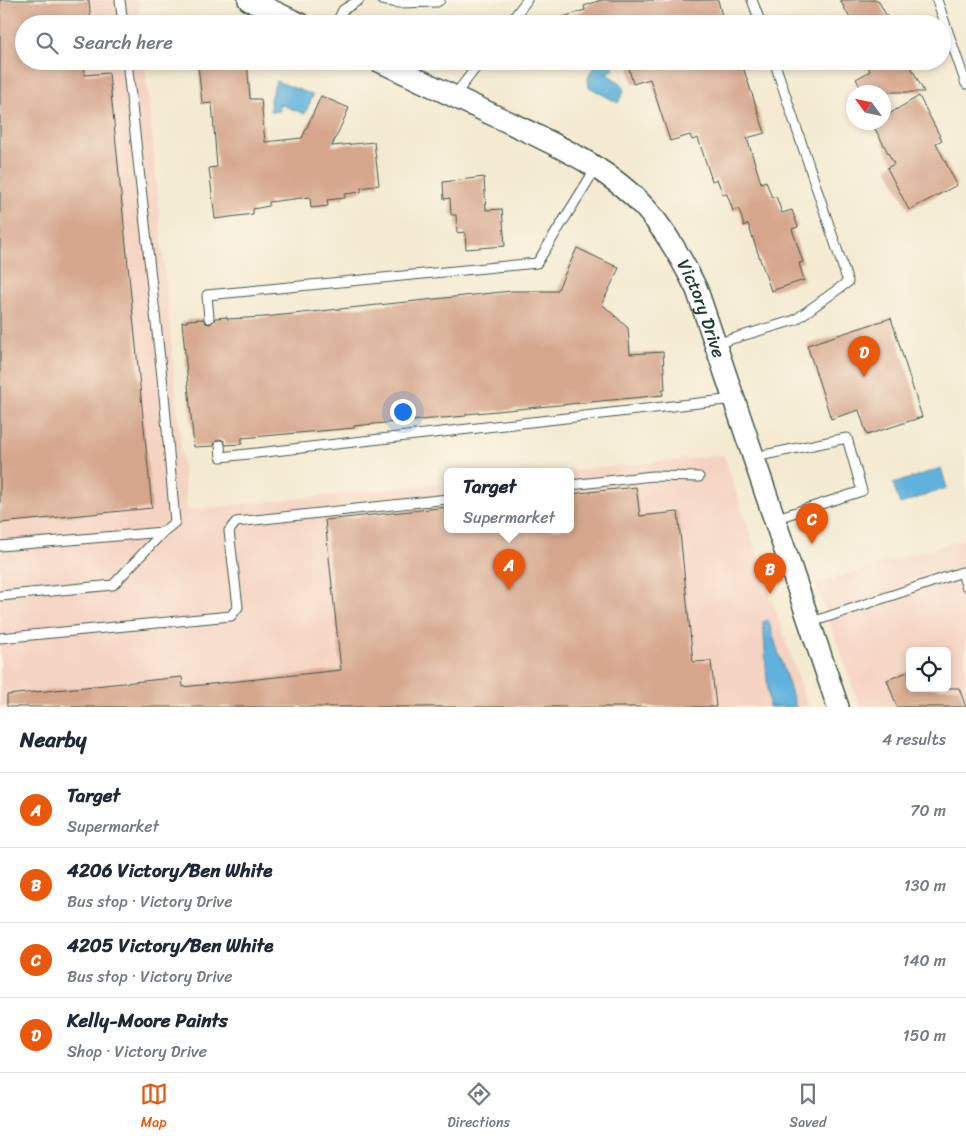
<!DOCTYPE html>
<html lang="en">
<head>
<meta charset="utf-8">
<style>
	body { margin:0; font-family:Sriracha,sans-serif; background:#f6f6f7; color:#1f2937 }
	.controls { position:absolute; right:15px; bottom:15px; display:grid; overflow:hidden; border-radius:8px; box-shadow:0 2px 8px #0003 }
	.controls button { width:45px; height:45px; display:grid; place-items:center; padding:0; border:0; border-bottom:1px solid #e0e1e3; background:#fff; color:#1f2937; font:25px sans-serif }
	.compass { position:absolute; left:846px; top:85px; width:45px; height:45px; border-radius:50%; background:#fff; box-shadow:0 2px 8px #0003; rotate:303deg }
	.you { position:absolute; left:402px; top:411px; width:18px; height:18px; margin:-12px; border:4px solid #fff; border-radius:50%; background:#1a73e8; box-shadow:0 0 0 8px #1a73e833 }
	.badge { display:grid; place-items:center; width:32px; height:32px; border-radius:50%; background:#ea580c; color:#fff; font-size:16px; font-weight:700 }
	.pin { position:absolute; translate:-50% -41px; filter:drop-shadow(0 1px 2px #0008) }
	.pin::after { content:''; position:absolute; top:26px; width:18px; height:15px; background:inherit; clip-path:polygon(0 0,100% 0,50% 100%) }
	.popup { position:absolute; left:444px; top:468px; width:130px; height:65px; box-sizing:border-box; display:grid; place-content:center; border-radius:8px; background:#fff; filter:drop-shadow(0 1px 4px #0005); font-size:16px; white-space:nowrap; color:#747a83 }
	.popup b { font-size:19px; color:#1f2937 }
	.popup::after { content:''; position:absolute; left:50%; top:100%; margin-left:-10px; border:10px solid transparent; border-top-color:#fff }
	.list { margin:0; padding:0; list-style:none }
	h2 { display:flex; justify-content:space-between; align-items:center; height:65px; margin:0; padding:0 20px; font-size:21px }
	h2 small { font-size:16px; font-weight:400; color:#747a83 }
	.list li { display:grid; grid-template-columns:32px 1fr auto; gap:15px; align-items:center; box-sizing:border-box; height:75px; padding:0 20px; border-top:1px solid #e0e1e3 }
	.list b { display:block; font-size:19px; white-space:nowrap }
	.list p { margin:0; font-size:16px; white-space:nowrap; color:#747a83 }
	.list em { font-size:16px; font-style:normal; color:#747a83 }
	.icon { flex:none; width:28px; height:28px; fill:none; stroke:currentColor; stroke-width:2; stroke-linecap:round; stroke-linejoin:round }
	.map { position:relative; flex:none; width:966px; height:707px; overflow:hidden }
	.search { position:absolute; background:#fff; box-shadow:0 2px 8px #0003; left:15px; right:15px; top:15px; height:55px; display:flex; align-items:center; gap:12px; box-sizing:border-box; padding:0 18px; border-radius:28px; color:#747a83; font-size:19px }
	.sheet { height:365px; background:#fff }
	nav { display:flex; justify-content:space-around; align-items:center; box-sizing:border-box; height:70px; border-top:1px solid #e0e1e3; background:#fff; font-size:14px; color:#747a83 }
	nav a { display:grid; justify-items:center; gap:2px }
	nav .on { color:#ea580c }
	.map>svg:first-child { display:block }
	.built { fill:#f5d3c2; fill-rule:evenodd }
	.water { fill:#61b2dc; stroke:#407888 }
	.building { fill:#d5a68c }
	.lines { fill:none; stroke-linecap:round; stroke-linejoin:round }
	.service-casing { stroke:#3f574c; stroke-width:11 }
	.tertiary-casing { stroke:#3f574c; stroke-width:24 }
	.service { stroke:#fff; stroke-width:9 }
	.tertiary { stroke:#fff; stroke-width:21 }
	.labels { text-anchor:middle; stroke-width:4.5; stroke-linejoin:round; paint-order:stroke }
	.street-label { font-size:18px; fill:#1f3d34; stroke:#fcf5e5 }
</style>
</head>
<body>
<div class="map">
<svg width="966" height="707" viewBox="0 0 966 707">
	<rect width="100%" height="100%" fill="#fcf5e5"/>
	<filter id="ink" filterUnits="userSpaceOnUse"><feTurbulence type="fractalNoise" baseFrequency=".02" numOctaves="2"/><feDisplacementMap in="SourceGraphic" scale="10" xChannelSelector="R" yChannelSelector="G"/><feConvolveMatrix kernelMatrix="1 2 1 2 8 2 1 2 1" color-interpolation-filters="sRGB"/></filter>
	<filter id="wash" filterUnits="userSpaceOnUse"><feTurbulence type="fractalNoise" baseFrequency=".0096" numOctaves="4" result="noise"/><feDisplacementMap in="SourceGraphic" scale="20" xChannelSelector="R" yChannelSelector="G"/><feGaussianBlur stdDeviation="1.12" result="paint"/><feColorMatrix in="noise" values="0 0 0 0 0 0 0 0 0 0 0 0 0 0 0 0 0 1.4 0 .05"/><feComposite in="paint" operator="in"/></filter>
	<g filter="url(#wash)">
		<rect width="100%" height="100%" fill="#f4ead1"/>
		<g class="built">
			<polygon points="0,0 138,0 141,24 24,24 24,61 145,61 187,510 448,483 448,529 570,529 570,471 565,471 724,455 808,707 0,707"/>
			<path d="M 966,538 L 966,707 L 860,707 L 816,584 ZM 910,651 L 947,651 L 947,688 L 910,688 Z"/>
		</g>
		<g class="water">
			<polygon points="612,62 614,70 605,73 621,83 624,91 618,103 589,87 588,78 593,67"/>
			<polygon points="276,81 313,95 305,114 279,104 280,111 271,112 270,99"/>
			<polygon points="941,468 947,488 900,504 893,484"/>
			<polygon points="768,620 796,707 769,707 763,622"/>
		</g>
		<g id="blocks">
			<g class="building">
				<polygon points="0,0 89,0 91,24 24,24 24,61 84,61 85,75 109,73 152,508 0,523"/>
				<polygon points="601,0 718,0 724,24 554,24 553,20 585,10 584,6"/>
				<polygon points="840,0 878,0 891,24 853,24"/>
				<polygon points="214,61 247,61 250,99 261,99 265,142 302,138 321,96 349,108 332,146 374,142 379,185 361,188 361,192 345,194 345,198 327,200 328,206 311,208 310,197 269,202 269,206 253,209 253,214 215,219 209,168 217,167 212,103 202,104 198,64 214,63"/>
				<polygon points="627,61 741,61 765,133 747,138 761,183 766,181 772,198 776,196 782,213 792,210 798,227 792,229 803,262 799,263 804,280 771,291 748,224 744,226 739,209 733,211 727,194 723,195 717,179 712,181 698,138 692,140 690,135 670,141 650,79 633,84"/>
				<polygon points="865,61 908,61 924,92 863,92 856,79 870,71"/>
				<polygon points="919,96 942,140 936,143 957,185 909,210 887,168 894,164 872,123 884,122 884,117"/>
				<polygon points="484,177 486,210 502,209 505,246 466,249 465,232 457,233 456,215 451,215 450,198 444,199 443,182"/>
				<polygon points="577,248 619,268 602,304 628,328 630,354 663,352 665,390 662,390 663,395 466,414 466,416 374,424 354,426 354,428 242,438 242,444 226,445 223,440 219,439 215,442 214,446 194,447 182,322 187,322 187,320 203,319 206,323 210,324 214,321 215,318 227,317 227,319 264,317 511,291 557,291"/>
				<polygon points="891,318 922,417 867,435 859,410 831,419 807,345"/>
				<polygon points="636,487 640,516 678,512 693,662 711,661 716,707 7,707 7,695 182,677 183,687 341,670 325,520 448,507 448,529 570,529 570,494"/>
				<polygon points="910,671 910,688 959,688 966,707 897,707 887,680"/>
			</g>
		</g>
	</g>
	<g filter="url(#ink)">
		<use href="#blocks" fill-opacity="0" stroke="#3f574c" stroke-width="1"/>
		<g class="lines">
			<defs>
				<g id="service">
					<polyline points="120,0 123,24"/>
					<polyline points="382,0 399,3 437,2 440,0"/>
					<polyline points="752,0 761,24"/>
					<polyline points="937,0 966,84"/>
					<polyline points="336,24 343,10 359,0"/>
					<polyline points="509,24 527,0"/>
					<polyline points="454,96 481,61"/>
					<polyline points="209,318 207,295 537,263 596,168"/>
					<polyline points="715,344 795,320 848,282 774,61"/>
					<polyline points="220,445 221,457 734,399"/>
					<polyline points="754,457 847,438 862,491 774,519"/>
					<polyline points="570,485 653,476 699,477"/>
					<polyline points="0,546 163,532 175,522 164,395 127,61"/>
					<polyline points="0,596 113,585 163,532"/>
					<polyline points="809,623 962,572 966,586"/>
					<polyline points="0,638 231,616 238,607 229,531 236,522 448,499"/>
				</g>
				<g id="tertiary">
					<polyline points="249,0 300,24"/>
					<path id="s1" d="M 379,61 C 422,81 464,101 506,121 C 556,145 610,168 647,210 C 668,234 683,261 697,290 L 838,707"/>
				</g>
			</defs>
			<use href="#service" class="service-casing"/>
			<use href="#tertiary" class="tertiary-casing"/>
			<use href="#service" class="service"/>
			<use href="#tertiary" class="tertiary"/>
		</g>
	</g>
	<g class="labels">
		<g class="street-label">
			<text dy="6" stroke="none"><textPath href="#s1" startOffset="422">Victory Drive</textPath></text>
		</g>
	</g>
</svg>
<div class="controls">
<button><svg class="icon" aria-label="locate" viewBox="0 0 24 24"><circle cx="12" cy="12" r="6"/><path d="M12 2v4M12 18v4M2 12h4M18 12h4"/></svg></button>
</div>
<svg class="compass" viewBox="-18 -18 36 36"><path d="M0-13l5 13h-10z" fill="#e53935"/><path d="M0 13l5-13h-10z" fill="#747a83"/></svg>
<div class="you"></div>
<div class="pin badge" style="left:509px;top:590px">A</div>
<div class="popup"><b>Target</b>Supermarket</div>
<div class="pin badge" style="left:770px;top:594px">B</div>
<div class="pin badge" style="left:812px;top:544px">C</div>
<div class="pin badge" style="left:864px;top:377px">D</div>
<div class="search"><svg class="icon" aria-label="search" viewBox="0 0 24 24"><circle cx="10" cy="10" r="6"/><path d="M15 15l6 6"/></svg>Search here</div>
</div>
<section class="sheet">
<h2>Nearby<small>4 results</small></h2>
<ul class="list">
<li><span class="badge">A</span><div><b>Target</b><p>Supermarket</p></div><em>70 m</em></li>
<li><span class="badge">B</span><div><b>4206 Victory/Ben White</b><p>Bus stop · Victory Drive</p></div><em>130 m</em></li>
<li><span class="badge">C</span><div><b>4205 Victory/Ben White</b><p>Bus stop · Victory Drive</p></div><em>140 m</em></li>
<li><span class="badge">D</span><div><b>Kelly-Moore Paints</b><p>Shop · Victory Drive</p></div><em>150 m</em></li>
</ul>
</section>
<nav>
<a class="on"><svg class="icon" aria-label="map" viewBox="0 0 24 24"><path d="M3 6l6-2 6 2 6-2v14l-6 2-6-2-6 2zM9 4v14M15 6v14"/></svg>Map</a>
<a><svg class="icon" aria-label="directions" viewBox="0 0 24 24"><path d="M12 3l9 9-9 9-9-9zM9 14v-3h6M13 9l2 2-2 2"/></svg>Directions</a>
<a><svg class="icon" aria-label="saved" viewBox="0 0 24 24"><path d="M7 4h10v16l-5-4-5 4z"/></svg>Saved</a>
</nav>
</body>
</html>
